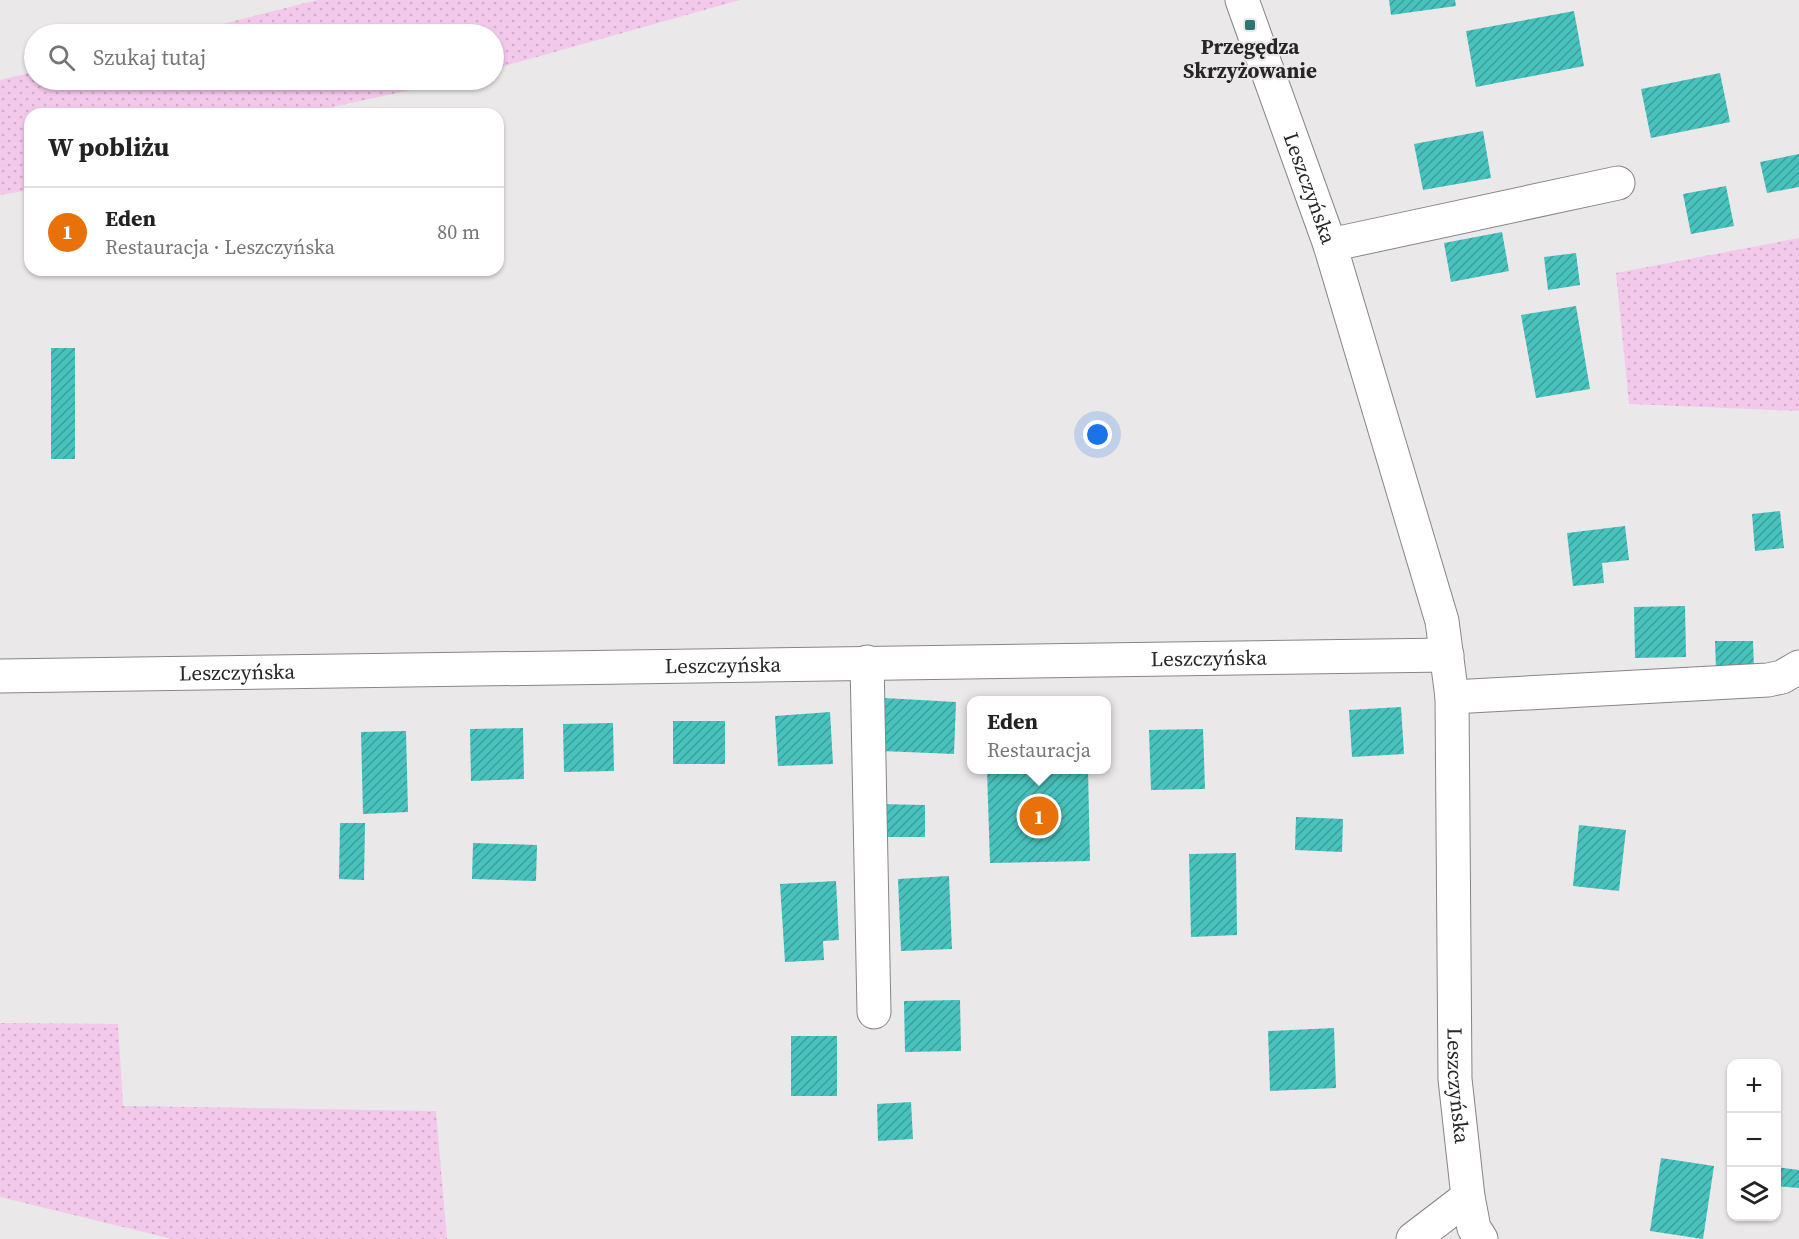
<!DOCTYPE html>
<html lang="pl">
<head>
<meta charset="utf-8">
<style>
	body { margin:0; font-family:"Source Serif 4",serif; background:#f6f6f6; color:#222 }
	.controls { position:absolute; right:18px; bottom:18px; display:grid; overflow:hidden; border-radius:12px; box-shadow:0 2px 4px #0004 }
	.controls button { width:54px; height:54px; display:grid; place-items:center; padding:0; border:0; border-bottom:2px solid #e0e0e0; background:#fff; color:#222; font:30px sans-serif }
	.you { position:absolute; left:1098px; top:435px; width:21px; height:21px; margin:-15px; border:4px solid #fff; border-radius:50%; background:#1a73e8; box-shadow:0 0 0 9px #1a73e833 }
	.badge { display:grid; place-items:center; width:39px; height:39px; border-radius:50%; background:#111827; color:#fff; font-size:20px; font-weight:700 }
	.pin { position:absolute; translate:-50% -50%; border:3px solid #fff; box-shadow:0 2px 6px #0006 }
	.popup { position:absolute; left:967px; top:696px; width:144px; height:78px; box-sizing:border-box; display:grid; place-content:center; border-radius:12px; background:#fff; filter:drop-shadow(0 2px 4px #0005); font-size:20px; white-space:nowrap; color:#767676 }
	.popup b { font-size:22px; color:#222 }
	.popup::after { content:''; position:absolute; left:50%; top:100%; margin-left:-12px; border:12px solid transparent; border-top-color:#fff }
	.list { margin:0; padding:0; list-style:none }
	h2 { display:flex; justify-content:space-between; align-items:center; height:78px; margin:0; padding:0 24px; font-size:26px }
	h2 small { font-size:20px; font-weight:400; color:#767676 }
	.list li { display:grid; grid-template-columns:39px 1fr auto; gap:18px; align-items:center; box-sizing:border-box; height:90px; padding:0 24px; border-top:2px solid #e0e0e0 }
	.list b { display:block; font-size:22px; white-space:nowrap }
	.list p { margin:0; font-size:20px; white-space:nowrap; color:#767676 }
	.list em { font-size:20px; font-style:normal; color:#767676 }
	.icon { flex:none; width:33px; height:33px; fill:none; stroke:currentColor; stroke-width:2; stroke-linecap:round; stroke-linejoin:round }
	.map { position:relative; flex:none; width:1799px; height:1239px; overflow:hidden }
	.search { position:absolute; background:#fff; box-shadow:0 2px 4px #0004; left:24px; top:24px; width:480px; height:66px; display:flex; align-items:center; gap:15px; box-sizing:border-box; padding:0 21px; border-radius:33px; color:#767676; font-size:22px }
	.panel { position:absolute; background:#fff; box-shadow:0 2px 4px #0004; left:24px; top:108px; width:480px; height:168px; border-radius:18px }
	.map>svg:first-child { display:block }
	.grass { fill:url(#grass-dots) }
	.building { fill:url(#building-hatch) }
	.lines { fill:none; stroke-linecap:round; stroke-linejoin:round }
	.minor-casing { stroke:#878587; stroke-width:35 }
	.minor { stroke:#fff; stroke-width:33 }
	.poi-dot { fill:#2d7673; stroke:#ebe8ea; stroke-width:2 }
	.labels { text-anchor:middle; stroke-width:4.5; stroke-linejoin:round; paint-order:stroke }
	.poi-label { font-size:21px; font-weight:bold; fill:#272627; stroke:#ebe8ea }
	.street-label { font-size:21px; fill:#272627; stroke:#ebe8ea }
</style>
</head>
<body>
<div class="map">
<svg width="1799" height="1239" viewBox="0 0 1799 1239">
	<defs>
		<pattern id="grass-dots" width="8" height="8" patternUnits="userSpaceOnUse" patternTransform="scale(1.5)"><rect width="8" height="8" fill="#f3c9eb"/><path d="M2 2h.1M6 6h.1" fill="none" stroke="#d0acca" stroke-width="1.8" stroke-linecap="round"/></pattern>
		<pattern id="building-hatch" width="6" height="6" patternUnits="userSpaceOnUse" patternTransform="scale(1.5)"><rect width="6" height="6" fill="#48c2bd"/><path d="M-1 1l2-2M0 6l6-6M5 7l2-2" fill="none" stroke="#3c9d9a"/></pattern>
	</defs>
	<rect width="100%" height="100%" fill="#ebe8ea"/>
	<g class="grass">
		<polygon points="317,0 740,0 494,69 494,34 183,34"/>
		<polygon points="34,72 34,80 456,80 301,114 30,114 30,190 0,195 0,80"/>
		<polygon points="1799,238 1799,411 1629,404 1616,273"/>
		<polygon points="0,1023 118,1024 123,1106 436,1111 447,1239 172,1239 0,1197"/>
	</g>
	<g class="building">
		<polygon points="1389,0 1455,0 1456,6 1391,15"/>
		<polygon points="1574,11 1584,66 1476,87 1466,31"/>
		<polygon points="1720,73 1730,122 1651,138 1641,89"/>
		<polygon points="1483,131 1491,178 1423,190 1414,144"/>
		<polygon points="1799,154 1799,187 1767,193 1760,162"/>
		<polygon points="1726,186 1734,226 1691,234 1683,194"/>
		<polygon points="1502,232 1509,271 1451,282 1444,243"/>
		<polygon points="1576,253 1580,285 1548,290 1544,257"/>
		<polygon points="1576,306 1590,389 1536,398 1521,315"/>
		<rect x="51" y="348" width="24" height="111"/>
		<polygon points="1780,511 1784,548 1755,551 1752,514"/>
		<polygon points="1625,526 1629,560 1602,563 1604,583 1573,586 1567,533"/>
		<polygon points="1685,606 1686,657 1635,658 1634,607"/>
		<polygon points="1715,641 1753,641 1754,669 1716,670"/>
		<polygon points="884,698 956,702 954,754 882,751"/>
		<polygon points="1401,707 1404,754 1352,757 1349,710"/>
		<polygon points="830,712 833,764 778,766 775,716"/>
		<rect x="673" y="721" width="52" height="43"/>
		<polygon points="613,723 614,771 564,772 563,724"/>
		<polygon points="523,728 524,779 471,781 470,729"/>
		<polygon points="1203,729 1205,789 1151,790 1149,730"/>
		<polygon points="406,731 408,812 363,814 361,732"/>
		<polygon points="987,770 1088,770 1090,861 990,863"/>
		<polygon points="879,804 925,805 925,837 878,837"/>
		<polygon points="1296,817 1343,819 1342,852 1295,850"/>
		<polygon points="340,823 365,823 364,880 339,879"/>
		<polygon points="1579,825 1626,830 1619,891 1573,886"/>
		<polygon points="473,843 537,845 536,881 472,879"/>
		<polygon points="1236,853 1237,935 1191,937 1189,854"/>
		<polygon points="949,876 952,949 901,951 898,879"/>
		<polygon points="836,881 839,940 823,941 824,960 785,962 780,884"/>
		<polygon points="960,1000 961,1051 905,1052 904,1001"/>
		<polygon points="1334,1028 1336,1088 1270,1091 1268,1031"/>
		<rect x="791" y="1036" width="46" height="60"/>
		<polygon points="911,1102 913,1139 878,1141 877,1104"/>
		<polygon points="1661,1158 1714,1166 1703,1239 1650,1231"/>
		<polygon points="1776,1167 1799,1170 1799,1188 1776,1186"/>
	</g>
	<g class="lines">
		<defs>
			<g id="minor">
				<path id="s1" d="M 1242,0 L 1330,245 L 1442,621 L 1452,697 L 1455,1079 L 1468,1197 L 1474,1228 L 1481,1239"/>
				<polyline points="1330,245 1618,183"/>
				<polyline points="867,662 874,1012"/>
				<path id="s2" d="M 0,676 L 1447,655"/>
				<polyline points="1452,697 1768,680 1782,677 1799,667"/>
				<polyline points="1413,1239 1468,1197"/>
			</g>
		</defs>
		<use href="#minor" class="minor-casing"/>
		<use href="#minor" class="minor"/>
	</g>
	<rect class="poi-dot" x="1244" y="19" width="12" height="12" rx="3"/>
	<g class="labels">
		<g class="poi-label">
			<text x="1250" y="54">Przegędza<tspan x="1250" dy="24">Skrzyżowanie</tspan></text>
		</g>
		<g class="street-label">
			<text dy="7" stroke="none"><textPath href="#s1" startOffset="200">Leszczyńska</textPath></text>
			<text dy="7" stroke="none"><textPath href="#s2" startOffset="1209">Leszczyńska</textPath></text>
			<text dy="7" stroke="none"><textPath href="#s2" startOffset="723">Leszczyńska</textPath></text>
			<text dy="7" stroke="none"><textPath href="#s2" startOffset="237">Leszczyńska</textPath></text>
			<text dy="7" stroke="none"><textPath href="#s1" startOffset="1118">Leszczyńska</textPath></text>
		</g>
	</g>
</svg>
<div class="controls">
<button>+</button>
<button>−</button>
<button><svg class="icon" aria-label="layers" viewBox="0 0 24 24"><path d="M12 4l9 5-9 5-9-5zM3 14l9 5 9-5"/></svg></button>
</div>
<div class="you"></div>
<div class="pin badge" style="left:1039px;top:816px;background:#e8710a">1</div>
<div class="popup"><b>Eden</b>Restauracja</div>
<div class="search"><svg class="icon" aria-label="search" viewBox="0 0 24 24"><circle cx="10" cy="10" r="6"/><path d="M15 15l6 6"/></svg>Szukaj tutaj</div>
<section class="panel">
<h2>W pobliżu<small></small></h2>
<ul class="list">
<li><span class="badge" style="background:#e8710a">1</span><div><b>Eden</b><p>Restauracja · Leszczyńska</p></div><em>80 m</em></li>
</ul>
</section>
</div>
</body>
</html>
